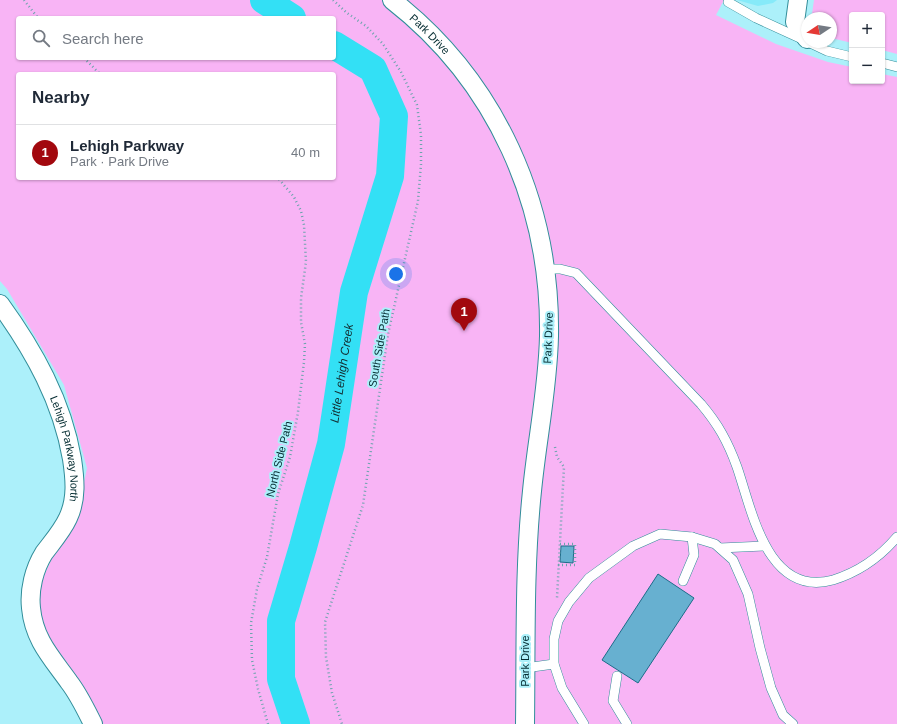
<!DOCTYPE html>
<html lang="en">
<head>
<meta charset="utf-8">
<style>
	body { margin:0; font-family:Helvetica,sans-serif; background:#f2f2f3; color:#1f2937 }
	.controls { position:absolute; right:12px; top:12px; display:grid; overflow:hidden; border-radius:4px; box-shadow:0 1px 3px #0004 }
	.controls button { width:36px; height:36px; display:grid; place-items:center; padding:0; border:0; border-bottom:1px solid #e0e1e3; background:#fff; color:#1f2937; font:20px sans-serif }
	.compass { position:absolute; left:801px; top:12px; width:36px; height:36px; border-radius:50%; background:#fff; box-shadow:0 1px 3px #0004; rotate:258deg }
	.you { position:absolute; left:396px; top:274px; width:14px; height:14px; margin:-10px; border:3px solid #fff; border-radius:50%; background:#1a73e8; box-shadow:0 0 0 6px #1a73e833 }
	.badge { display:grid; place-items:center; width:26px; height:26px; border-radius:50%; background:#a2080e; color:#fff; font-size:13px; font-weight:700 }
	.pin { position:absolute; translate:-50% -33px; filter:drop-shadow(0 1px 2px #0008) }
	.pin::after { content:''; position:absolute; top:21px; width:14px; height:12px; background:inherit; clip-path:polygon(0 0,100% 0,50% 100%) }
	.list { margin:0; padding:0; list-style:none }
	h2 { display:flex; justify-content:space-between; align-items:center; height:52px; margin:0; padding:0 16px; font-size:17px }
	h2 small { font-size:13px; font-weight:400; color:#747a83 }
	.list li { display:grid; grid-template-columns:26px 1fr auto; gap:12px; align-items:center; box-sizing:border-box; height:56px; padding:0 16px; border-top:1px solid #e0e1e3 }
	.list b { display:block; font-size:15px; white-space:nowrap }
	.list p { margin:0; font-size:13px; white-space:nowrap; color:#747a83 }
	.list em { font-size:13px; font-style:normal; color:#747a83 }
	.icon { flex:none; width:22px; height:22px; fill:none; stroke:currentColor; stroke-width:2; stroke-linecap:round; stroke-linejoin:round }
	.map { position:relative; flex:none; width:897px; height:724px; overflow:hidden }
	.search { position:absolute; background:#fff; box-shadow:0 1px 3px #0004; left:16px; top:16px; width:320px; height:44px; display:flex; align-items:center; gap:10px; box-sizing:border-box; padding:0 14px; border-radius:4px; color:#747a83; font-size:15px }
	.panel { position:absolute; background:#fff; box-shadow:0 1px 3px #0004; left:16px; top:72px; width:320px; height:108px; border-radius:4px }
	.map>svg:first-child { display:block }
	.built { fill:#86eaf9 }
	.green { fill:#f8b4f5; fill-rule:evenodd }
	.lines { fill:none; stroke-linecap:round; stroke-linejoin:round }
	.river { stroke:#33e0f5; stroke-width:28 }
	.building { fill:#67b0d0; stroke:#1d6c89 }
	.service-casing { stroke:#328d99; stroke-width:10 }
	.minor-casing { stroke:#328d99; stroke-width:20 }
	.path { stroke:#6ba4ad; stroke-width:2.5; stroke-dasharray:1 3; stroke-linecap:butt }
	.service { stroke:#fff; stroke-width:9 }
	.minor { stroke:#fff; stroke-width:18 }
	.labels { text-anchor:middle; stroke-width:4; stroke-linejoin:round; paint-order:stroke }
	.street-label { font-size:11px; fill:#042c31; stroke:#acf0fa }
	.water-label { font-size:12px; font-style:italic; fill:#132e32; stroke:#acf0fa }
</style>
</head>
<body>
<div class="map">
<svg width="897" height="724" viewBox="0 0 897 724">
	<rect width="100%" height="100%" fill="#acf0fa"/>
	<polygon class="built" points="737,0 777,0 773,3 758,6"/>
	<g class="green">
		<path d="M 0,0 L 724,0 L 716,15 L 776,44 L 828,62 L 852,67 L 852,81 L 882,81 L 882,74 L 897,77 L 897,724 L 100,724 L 43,635 L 38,589 L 57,547 L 78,511 L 87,468 L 64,385 L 7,289 L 0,281 ZM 18,18 L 334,18 L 334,58 L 18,58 ZM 18,74 L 334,74 L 334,178 L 18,178 Z"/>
		<polygon points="814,0 897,0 897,54 882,50 882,15 852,15 852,43 831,38 831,18 813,18 812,14"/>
	</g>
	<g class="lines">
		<g class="river">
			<polyline points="264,0 292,18"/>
			<path id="s1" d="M 296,724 L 281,679 L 281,621 L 303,547 L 331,444 L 354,292 L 390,176 L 394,116 L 373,69 L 334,45"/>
		</g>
	</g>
	<g class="building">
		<polygon points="561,546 574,546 573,563 560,562"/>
		<polygon points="658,574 694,598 638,683 602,660"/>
	</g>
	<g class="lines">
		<defs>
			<g id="service">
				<polyline points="728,2 756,18 804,40"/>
				<polyline points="808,42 827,51 852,57"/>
				<polyline points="882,63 897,67"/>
				<path d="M 546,269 L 560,269 L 576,273 L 701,404 C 718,424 728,442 737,467 C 752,510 767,598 833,580 C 859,572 880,557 897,537"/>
				<polyline points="720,548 764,546"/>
				<polyline points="683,581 694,555 692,537"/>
				<polyline points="525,668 554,664"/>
				<polyline points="617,676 613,701 627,724"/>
				<polyline points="584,724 562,688 554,664 554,639 558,621 569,602 589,578 633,546 660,534 692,537 715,544 733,560 748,594 760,648 771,688 783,715 793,724"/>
			</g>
			<g id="minor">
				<path id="s2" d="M 392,0 C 496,81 551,204 549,336 C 548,388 537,439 532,491 C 524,568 526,646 525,724"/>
				<polyline points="798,0 795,22 807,39"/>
				<path id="s3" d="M 0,304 C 34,351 62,401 72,459 C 75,479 77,499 68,518 C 62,531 53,541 44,553 C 34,569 29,590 31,608 C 34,640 52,658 69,682 C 79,695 86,710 93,724"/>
			</g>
		</defs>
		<use href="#service" class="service-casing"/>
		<use href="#minor" class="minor-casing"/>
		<g class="path">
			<polyline points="24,0 38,18"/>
			<polyline points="333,0 347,13 366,26 383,44 401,72 417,105 421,135 421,164 418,201 388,334 363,505 325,622 326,657 332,693 342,724"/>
			<polyline points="84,58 100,74"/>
			<polyline points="555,447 557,457 564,467 557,598"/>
			<polyline points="558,565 575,565 575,544 559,544"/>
			<polyline points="268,724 258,689 252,660 251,623 257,589 267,557 278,494 290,457 298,412 304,362 305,344 301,322 301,298 306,262 304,225 301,211 294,197 278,178"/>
		</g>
		<use href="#service" class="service"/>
		<use href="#minor" class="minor"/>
	</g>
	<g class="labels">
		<g class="street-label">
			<text dy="4" stroke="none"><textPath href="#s2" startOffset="51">Park Drive</textPath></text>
			<text transform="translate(548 338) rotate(-88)" y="4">Park Drive</text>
			<text transform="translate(379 348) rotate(-80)" y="4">South Side Path</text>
			<text dy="4" stroke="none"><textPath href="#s3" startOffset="161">Lehigh Parkway North</textPath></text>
			<text transform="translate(279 459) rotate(-76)" y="4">North Side Path</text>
			<text transform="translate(525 661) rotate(-90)" y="4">Park Drive</text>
		</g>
		<g class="water-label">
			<text dy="4" stroke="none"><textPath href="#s1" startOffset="361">Little Lehigh Creek</textPath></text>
		</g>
	</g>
</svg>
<div class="controls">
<button>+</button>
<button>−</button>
</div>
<svg class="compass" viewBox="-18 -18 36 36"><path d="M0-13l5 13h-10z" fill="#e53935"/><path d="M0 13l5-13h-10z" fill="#747a83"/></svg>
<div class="you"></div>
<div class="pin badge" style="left:464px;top:331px">1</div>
<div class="search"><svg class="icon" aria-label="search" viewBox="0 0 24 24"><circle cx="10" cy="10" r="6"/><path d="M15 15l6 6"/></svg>Search here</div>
<section class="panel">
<h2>Nearby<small></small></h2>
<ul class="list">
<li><span class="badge">1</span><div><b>Lehigh Parkway</b><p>Park · Park Drive</p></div><em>40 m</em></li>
</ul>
</section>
</div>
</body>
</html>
